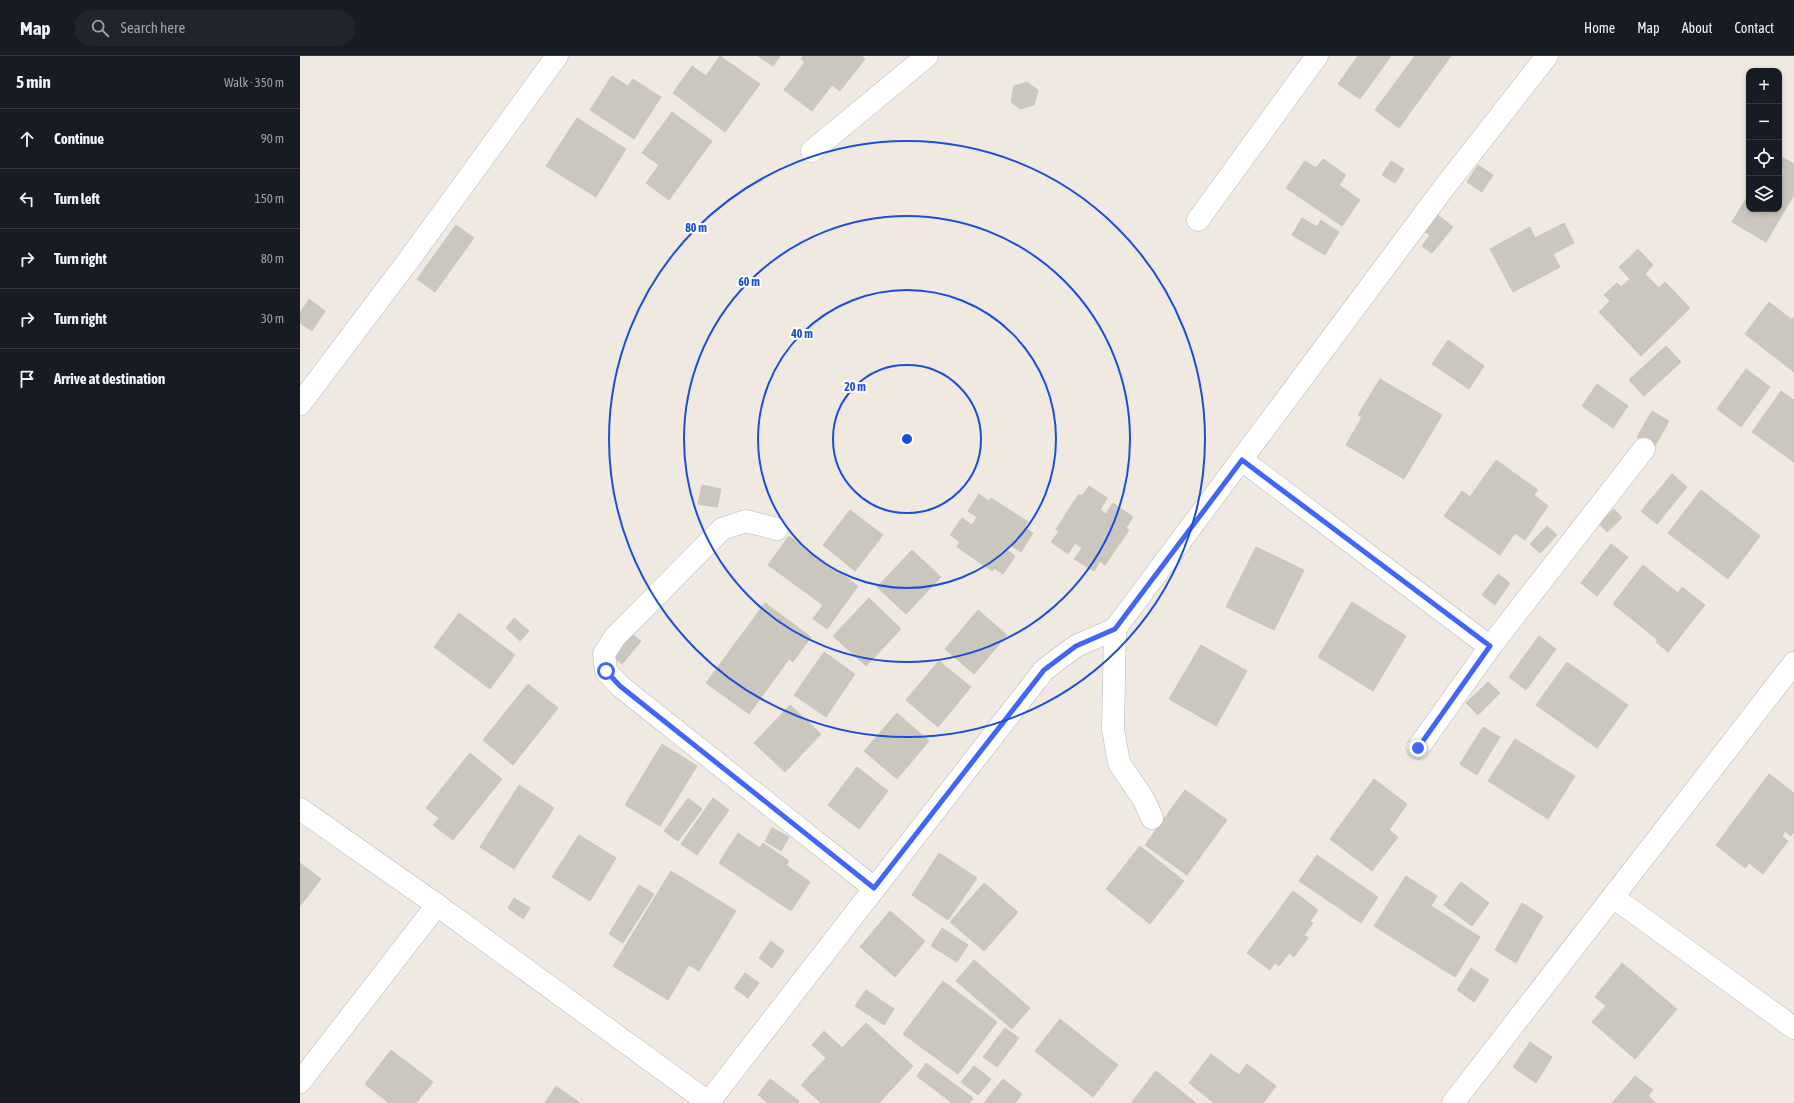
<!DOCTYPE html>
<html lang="en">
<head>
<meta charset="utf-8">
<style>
	body { margin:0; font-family:"Asap Condensed",sans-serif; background:#20242c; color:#f1f3f6 }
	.controls { position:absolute; right:12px; top:12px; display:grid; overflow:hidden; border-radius:8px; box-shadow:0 2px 6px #0003 }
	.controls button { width:36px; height:36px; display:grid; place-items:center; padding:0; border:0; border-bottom:1px solid #363941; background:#171b24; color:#f1f3f6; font:20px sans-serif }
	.stop { position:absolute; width:12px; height:12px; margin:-9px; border:3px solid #4264fb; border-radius:50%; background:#fff }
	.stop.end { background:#4264fb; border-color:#fff; box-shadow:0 1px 4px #0008 }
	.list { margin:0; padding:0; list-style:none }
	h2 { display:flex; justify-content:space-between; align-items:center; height:52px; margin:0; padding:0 16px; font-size:17px }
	h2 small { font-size:13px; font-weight:400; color:#9ea1a6 }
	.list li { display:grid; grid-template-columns:26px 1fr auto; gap:12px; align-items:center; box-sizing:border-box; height:60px; padding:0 16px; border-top:1px solid #363941 }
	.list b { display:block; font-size:15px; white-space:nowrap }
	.list em { font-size:13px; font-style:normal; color:#9ea1a6 }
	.icon { flex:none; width:22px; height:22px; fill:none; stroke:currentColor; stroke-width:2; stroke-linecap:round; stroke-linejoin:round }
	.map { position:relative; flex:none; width:1494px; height:1047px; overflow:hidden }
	header { display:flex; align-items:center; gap:24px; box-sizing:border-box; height:56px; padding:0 20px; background:#171b24; border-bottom:1px solid #363941 }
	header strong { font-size:19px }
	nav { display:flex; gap:22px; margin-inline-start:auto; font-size:14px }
	.search { width:280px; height:36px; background:#20242c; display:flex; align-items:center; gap:10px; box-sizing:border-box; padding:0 14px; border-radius:16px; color:#9ea1a6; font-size:15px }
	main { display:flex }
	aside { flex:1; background:#171b24 }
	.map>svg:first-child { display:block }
	.building { fill:#cbc7bf; stroke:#cbc5ba }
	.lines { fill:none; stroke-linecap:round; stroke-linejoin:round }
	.minor-casing { stroke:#b4b7c1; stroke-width:23 }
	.minor { stroke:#fff; stroke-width:22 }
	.route { stroke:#4264fb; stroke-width:5 }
	.ring { fill:none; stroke:#1d4ed8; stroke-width:2 }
	.centre { fill:#1d4ed8; stroke:#fff; stroke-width:2 }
	.ring-label { font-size:12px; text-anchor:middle; font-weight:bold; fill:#1d4ed8; stroke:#fff; stroke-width:4; stroke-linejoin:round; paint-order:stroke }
</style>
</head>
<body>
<header>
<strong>Map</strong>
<div class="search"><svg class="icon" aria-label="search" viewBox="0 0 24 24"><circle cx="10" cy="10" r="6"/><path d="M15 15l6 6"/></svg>Search here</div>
<nav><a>Home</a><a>Map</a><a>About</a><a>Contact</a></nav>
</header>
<main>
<aside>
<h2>5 min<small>Walk · 350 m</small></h2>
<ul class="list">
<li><svg class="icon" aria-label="ahead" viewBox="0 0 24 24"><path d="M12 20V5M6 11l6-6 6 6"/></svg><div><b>Continue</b></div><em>90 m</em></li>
<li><svg class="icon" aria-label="left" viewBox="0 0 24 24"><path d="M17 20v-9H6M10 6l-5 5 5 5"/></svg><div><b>Turn left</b></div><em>150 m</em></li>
<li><svg class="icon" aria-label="right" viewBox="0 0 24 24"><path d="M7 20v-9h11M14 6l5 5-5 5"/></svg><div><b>Turn right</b></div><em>80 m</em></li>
<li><svg class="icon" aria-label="right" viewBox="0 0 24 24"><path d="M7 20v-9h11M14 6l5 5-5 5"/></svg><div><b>Turn right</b></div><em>30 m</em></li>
<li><svg class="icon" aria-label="arrive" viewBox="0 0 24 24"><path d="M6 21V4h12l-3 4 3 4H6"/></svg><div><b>Arrive at destination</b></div></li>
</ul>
</aside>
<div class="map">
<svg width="1494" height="1047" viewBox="0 0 1494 1047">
	<rect width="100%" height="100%" fill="#efe9e1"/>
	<g class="building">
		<polygon points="420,0 460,28 425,76 373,37 392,10 406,20"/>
		<polygon points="458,0 480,0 473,10"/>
		<polygon points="503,0 561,0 565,3 540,35 532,29 512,55 484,34 505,6 501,3"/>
		<polygon points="1058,0 1091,0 1060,43 1038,28"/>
		<polygon points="1115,0 1151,0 1099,72 1075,54"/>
		<polygon points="312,20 328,30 333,23 361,41 334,83 290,54"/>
		<polygon points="727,26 738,34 734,49 720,53 711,46 714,30"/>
		<polygon points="372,56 412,85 369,144 346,127 359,109 342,97"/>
		<polygon points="277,62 326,93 296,141 246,110"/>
		<polygon points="1479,99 1494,108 1494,139 1466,186 1432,166 1449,138 1449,153 1479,153"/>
		<polygon points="1023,103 1046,119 1039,129 1060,144 1042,170 986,132 1005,105 1016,112"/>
		<polygon points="1091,105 1104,113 1095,127 1082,119"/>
		<polygon points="1178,109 1193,119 1182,136 1167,126"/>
		<polygon points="1138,159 1153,171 1132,197 1122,190 1130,179 1125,176"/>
		<polygon points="1002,162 1017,171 1021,164 1039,176 1025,199 992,179"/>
		<polygon points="1264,167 1274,187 1253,198 1260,211 1213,236 1190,193 1230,171 1235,182"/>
		<polygon points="156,169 174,182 135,236 117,223"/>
		<polygon points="1338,193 1353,209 1345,218 1359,232 1365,226 1390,252 1341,300 1299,256 1310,245 1304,239 1317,227 1321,231 1330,223 1319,211"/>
		<polygon points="9,243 25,255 12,275 0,267 0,257"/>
		<polygon points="1469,246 1492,264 1494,261 1494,316 1445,278"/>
		<polygon points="1148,284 1184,310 1169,333 1132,308"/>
		<polygon points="1366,290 1381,306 1344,340 1329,324"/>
		<polygon points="1446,313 1470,331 1441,371 1417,353"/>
		<polygon points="1080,323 1142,359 1104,423 1046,389 1062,361 1058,359"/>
		<polygon points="1297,328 1328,350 1313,372 1282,350"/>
		<polygon points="1481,335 1494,344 1494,406 1452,376"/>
		<polygon points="1352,355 1369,365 1355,390 1337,381"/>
		<polygon points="1196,404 1238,434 1234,439 1248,450 1225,484 1215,477 1200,499 1144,460 1162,435 1170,441"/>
		<polygon points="1372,418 1387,431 1357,468 1341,455"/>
		<polygon points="402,429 421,433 417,451 398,448"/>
		<polygon points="789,430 807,442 800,454 806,458 813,447 833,461 826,472 829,474 805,509 800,505 794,515 774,503 782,492 775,487 768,498 751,486 759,475 756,473 779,438 782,440"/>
		<polygon points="1401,434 1460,480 1428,523 1368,477"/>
		<polygon points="679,438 689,445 691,442 728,466 724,471 733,477 721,496 710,489 707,494 715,500 703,518 694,512 692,515 657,491 660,486 650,479 662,462 672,469 677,461 668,455"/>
		<polygon points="1314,453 1322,462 1307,476 1299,467"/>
		<polygon points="550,454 583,479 555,515 523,489"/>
		<polygon points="1247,470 1257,479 1240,497 1230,488"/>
		<polygon points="489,480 558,530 527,573 513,563 523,549 468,509"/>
		<polygon points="1311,488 1328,501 1297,540 1281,527"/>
		<polygon points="956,491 1004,514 974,574 926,551"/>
		<polygon points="612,494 641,521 606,558 577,531"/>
		<polygon points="1343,509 1378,537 1382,531 1405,549 1368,596 1356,586 1358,584 1313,548"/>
		<polygon points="1198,518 1210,527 1195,549 1182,539"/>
		<polygon points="569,542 601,573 566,610 533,580"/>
		<polygon points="1052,546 1106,580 1073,635 1018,601"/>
		<polygon points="465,547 511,581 493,606 489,603 449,658 406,627"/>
		<polygon points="678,554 707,579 674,618 645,593"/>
		<polygon points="159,557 215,599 190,633 134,591"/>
		<polygon points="214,562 229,575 220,585 206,572"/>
		<polygon points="329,576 341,585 322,608 311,599"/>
		<polygon points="1239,580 1256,593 1226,634 1209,621"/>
		<polygon points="901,589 947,615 916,670 869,643"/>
		<polygon points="524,596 555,618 526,661 494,639"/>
		<polygon points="639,605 671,631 638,671 606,644"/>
		<polygon points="1267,606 1328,649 1297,692 1236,649"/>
		<polygon points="1188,626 1200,637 1178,659 1166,647"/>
		<polygon points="228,628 258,652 213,709 183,684"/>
		<polygon points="490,649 521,678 485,716 454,687"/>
		<polygon points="597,657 629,685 597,723 564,695"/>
		<polygon points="1183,671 1200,681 1177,719 1160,708"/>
		<polygon points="1215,683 1275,720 1248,763 1188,725"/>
		<polygon points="362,688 397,710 360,770 325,749"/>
		<polygon points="170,697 202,723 153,784 133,769 139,762 126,752"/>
		<polygon points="557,711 588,735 559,773 528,749"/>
		<polygon points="1469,718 1494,737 1494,776 1491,780 1485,775 1482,780 1488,785 1463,818 1449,807 1445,812 1416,789"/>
		<polygon points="1074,723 1107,748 1089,774 1098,781 1072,815 1030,783"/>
		<polygon points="219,729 254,752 214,813 180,791"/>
		<polygon points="885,734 927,764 887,819 845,789"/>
		<polygon points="388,742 402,753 378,785 364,775"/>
		<polygon points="413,742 429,754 397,799 381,788"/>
		<polygon points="472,772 489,781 481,795 465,785"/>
		<polygon points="438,777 460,792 463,787 489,805 486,809 510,826 491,855 419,807"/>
		<polygon points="279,779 316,802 290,845 252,821"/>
		<polygon points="840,790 884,825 850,868 806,833"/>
		<polygon points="639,797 677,822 648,864 612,839"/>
		<polygon points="1017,799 1078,841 1061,867 999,825"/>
		<polygon points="0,807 21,823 0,850"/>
		<polygon points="371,815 436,855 399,915 389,909 368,944 313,910"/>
		<polygon points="1106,820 1137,840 1131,850 1180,881 1155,921 1074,870"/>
		<polygon points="1161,826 1189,847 1172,870 1144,849"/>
		<polygon points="684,827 718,856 684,895 650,866"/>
		<polygon points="339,829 354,838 323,887 309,878"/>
		<polygon points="993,835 1018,854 1010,865 1013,867 1004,879 1008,882 994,901 989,897 979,910 975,907 970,914 947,897"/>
		<polygon points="214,842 230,852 223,863 208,852"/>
		<polygon points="1222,847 1243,860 1216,907 1195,894"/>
		<polygon points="590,855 625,885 595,921 560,891"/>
		<polygon points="642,872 668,889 657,906 631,890"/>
		<polygon points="471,885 484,895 472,912 459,902"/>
		<polygon points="674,904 730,952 712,973 656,925"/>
		<polygon points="1322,907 1377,953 1335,1003 1292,966 1306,950 1295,941"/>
		<polygon points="1171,912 1189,924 1174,946 1157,934"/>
		<polygon points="445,917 459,927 448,942 434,932"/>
		<polygon points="643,925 697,966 658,1018 603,978"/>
		<polygon points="566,934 594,953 584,969 555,950"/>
		<polygon points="760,963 818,1009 793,1041 735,995"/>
		<polygon points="566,967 613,1010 579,1047 521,1047 501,1029 526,1002 512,989 524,975 542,992"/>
		<polygon points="705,972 719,982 697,1011 683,1001"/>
		<polygon points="1230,986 1252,1001 1236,1027 1213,1011"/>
		<polygon points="91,994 133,1026 116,1047 89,1047 65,1028"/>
		<polygon points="911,998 939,1019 947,1008 976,1030 963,1047 914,1047 889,1027"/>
		<polygon points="626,1007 673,1042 669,1047 652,1047 617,1020"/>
		<polygon points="674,1010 691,1023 678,1039 661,1026"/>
		<polygon points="856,1015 896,1047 831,1047"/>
		<polygon points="1335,1020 1353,1034 1348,1040 1356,1047 1312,1047"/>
		<polygon points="470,1023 499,1045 498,1047 468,1047 458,1039"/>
		<polygon points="703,1023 722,1038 715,1047 684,1047"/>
		<polygon points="256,1030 280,1047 245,1047"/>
	</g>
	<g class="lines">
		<defs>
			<g id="minor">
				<polyline points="512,95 627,0"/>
				<polyline points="898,164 1017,0"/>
				<polyline points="0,348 111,201 257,0"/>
				<polyline points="942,404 1190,591"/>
				<polyline points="477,473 446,465 422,473 315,581 304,598 306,615 320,630 574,832"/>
				<polyline points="815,573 813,673 819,707 844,744 852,762"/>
				<polyline points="1118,692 1190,591 1344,393"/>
				<polyline points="0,753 137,849 409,1047"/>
				<polyline points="1313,841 1494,972"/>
				<polyline points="0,1026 137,849"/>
				<polyline points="408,1047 744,614 776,590 815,573 1143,133 1247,0"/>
				<polyline points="1153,1047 1494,607"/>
			</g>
		</defs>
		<use href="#minor" class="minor-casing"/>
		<use href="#minor" class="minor"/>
	</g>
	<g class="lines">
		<polyline class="route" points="306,615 320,630 574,832 744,614 776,590 815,573 942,404 1190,590 1118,692"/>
	</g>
	<g class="ring">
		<circle cx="607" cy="383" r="74"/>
		<circle cx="607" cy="383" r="149"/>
		<circle cx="607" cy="383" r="223"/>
		<circle cx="607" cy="383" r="298"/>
	</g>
	<circle cx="607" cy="383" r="6" class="centre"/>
	<g class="ring-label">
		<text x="396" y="176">80 m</text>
		<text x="449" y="230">60 m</text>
		<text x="502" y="282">40 m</text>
		<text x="555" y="335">20 m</text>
	</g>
</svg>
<div class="controls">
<button>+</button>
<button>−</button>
<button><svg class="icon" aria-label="locate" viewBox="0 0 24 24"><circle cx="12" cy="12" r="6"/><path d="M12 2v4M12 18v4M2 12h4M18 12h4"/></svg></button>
<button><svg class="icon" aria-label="layers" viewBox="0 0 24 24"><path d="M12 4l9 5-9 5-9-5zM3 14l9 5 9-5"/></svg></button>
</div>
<div class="stop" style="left:306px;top:615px"></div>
<div class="stop end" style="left:1118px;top:692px"></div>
</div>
</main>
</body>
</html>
